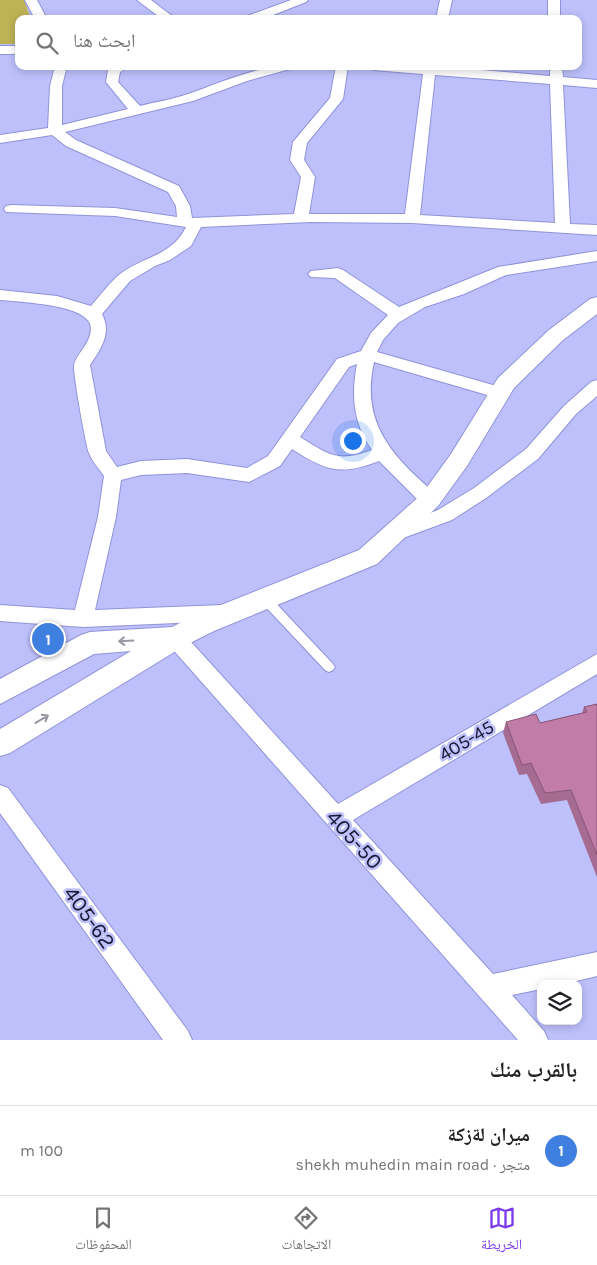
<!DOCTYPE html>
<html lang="ar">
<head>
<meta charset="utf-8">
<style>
	body { margin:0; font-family:Karla,"Noto Naskh Arabic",sans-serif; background:#f6f6f6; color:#202124; direction:rtl }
	.controls { position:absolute; right:15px; bottom:15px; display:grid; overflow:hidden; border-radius:10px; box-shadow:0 2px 8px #0003 }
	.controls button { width:45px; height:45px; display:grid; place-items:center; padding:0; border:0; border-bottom:1px solid #e0e0e0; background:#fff; color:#202124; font:25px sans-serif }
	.you { position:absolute; left:352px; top:440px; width:18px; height:18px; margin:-12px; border:4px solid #fff; border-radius:50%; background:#1a73e8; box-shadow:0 0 0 8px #1a73e833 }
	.badge { display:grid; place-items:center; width:32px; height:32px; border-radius:50%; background:#7c3aed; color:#fff; font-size:16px; font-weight:700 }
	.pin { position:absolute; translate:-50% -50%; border:2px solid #fff; box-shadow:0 1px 5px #0006 }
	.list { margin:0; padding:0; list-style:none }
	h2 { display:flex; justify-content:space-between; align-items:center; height:65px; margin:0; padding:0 20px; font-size:21px }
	h2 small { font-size:16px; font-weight:400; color:#757577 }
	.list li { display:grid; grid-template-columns:32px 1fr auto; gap:15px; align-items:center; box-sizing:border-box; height:90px; padding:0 20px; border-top:1px solid #e0e0e0 }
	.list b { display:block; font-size:19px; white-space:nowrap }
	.list p { margin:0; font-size:16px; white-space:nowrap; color:#757577 }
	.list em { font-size:16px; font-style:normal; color:#757577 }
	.icon { flex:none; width:28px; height:28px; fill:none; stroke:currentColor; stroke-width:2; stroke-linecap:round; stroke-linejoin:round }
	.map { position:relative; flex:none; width:597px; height:1040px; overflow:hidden; direction:ltr }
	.search { position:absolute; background:#fff; box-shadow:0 2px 8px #0003; left:15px; right:15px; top:15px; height:55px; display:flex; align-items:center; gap:12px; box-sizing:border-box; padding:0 18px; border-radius:10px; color:#757577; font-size:19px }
	.sheet { height:155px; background:#fff }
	nav { display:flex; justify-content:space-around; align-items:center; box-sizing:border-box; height:70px; border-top:1px solid #e0e0e0; background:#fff; font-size:14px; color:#757577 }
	nav a { display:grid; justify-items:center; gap:2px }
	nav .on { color:#7c3aed }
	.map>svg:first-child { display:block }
	.green { fill:#beb256 }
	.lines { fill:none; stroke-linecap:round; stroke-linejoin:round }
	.service-casing { stroke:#9093d9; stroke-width:2 }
	.minor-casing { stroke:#9093d9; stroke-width:2 }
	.tertiary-casing { stroke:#9093d9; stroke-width:2 }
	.service { fill:#fff; fill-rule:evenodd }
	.minor { fill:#fff; fill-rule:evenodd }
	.tertiary { fill:#fff; fill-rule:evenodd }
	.wall { fill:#a66b90 }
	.building { fill:#c17ca8; stroke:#875776 }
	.oneway { stroke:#9898a4 }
	.labels { text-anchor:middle; stroke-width:5; stroke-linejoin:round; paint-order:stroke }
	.street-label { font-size:19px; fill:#191934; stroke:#bdc0fb }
	.near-street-label { font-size:22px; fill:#191934; stroke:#bdc0fb }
</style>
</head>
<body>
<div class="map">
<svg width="597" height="1040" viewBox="0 0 597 1040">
	<rect width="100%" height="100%" fill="#bdc0fb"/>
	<polygon class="green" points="0,0 24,0 31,19 19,19 19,44 0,44"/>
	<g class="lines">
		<defs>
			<polygon id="service" points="265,595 269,596 333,664 335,667 333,670 329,672 325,670 261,602 260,599 261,596"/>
			<g id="minor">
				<polygon points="25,0 37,0 47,19 35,19"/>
				<polygon points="137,0 151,0 176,19 162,19"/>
				<polygon points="291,0 308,0 306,2 263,19 245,19 247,16"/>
				<polygon points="440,0 452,0 448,19 436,19"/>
				<rect x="548" y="0" width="12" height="19"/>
				<rect x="0" y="46" width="19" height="8"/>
				<path d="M 55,66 L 67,66 L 62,86 L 62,125 L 128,109 L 106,82 L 108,70 L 112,66 L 130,66 L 120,72 L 118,82 L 140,106 C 155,102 170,100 185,95 C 221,83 254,66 292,66 L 290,69 L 247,81 L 193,101 L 65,132 L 76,140 L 179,186 L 190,206 L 192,218 L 294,214 L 301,177 L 290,160 L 293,142 L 330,98 L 336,66 L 348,66 L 343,99 L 307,143 L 304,160 L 315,177 L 309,214 L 405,214 L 423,74 L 373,70 L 367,66 L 436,66 L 550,76 L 550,66 L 562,66 L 563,77 L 597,80 L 597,88 L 563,85 L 570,224 L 597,225 L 597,235 L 412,223 L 311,222 L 201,227 L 191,246 L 170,260 L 155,266 L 130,281 L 102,314 C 112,333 101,349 90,365 L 106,451 L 117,467 L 141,461 L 187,459 L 247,468 L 268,456 L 337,359 L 361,351 L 371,333 L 388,315 L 335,278 L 311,277 L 308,274 L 311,271 L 338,268 L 343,270 L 399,307 L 498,267 L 597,251 L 597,261 L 506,275 L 464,294 L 425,307 L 398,323 L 383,340 L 377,352 L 507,389 L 510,393 L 507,397 L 501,399 L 374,362 C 360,424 393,457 437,495 L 439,500 L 437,505 L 430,507 L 423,505 L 379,461 C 341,476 326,471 292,449 L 280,466 L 249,482 L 187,473 L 141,475 L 121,480 L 116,517 L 95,610 L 223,605 L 230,607 L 233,613 L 230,619 L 223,621 L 83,627 L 0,621 L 0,605 L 75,610 L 98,517 L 104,476 C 99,469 92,461 89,453 C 86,446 73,373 74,366 C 75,355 91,344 91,328 C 91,304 18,302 0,300 L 0,290 L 57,296 L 91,306 C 100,296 109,283 120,274 C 144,256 172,256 186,227 L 115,216 L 6,212 L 4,209 L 6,206 L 11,205 L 115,208 L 177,217 L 176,206 L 168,192 L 66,146 L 52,135 L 0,143 L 0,135 L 48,128 L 50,86 ZM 435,75 L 550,84 L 555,223 L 420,215 ZM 357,364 C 351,395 353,423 372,450 C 338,463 329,455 300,437 L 349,367 Z"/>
				<polygon points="597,380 597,396 576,414 538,459 486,498 452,520 395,541 388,539 386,534 388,529 438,510 474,488 526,449 564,406 591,382"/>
				<polygon points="175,629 182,632 338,804 597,654 597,674 353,820 493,974 597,952 597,976 564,984 541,984 541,989 512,995 544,1031 548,1040 518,1040 168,644 165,638 168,632"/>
				<polygon points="0,785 8,788 188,1031 192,1040 163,1040 0,813"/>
			</g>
			<polygon id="tertiary" points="597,297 597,314 563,340 514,388 467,466 438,506 377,564 214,631 184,646 10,753 0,756 0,729 131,651 94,654 0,704 0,679 81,635 90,632 172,627 196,615 359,550 422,494 451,454 498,378 549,330 590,299"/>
		</defs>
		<use href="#service" class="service-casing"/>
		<use href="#minor" class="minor-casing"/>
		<use href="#tertiary" class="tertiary-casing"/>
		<use href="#service" class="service"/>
		<use href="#minor" class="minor"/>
		<use href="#tertiary" class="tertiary"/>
	</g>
	<polygon class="wall" points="597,704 597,877 567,800 541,804 527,774 519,775 503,733 506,722 540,723 582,713 584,707"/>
	<polygon class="building" points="597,704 597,855 571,790 545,793 531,763 522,765 506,722 536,714 540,723 587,712 584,707"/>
	<defs><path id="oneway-shaft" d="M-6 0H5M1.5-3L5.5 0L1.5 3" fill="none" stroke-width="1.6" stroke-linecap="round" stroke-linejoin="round" transform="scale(1.25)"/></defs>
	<g class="oneway">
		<use href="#oneway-shaft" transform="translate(126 641) rotate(177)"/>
		<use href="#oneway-shaft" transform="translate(42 719) rotate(-31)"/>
	</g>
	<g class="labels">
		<g class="street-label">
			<text transform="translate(466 740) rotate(-31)" y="7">405-45</text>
		</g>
		<g class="near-street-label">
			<text transform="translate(355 839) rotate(48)" y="8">405-50</text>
			<text transform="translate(90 917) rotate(54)" y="8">405-62</text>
		</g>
	</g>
</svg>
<div class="controls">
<button><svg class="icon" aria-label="layers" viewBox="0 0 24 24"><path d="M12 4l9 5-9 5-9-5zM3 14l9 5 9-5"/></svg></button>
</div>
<div class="you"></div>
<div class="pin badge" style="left:48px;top:639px;background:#3f7fe0">1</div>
<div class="search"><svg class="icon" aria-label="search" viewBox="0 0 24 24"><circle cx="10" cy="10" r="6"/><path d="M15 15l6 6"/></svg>ابحث هنا</div>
</div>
<section class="sheet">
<h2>بالقرب منك<small></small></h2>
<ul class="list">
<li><span class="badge" style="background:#3f7fe0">1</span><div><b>ميران لةزكة</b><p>متجر · shekh muhedin main road</p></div><em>100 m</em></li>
</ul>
</section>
<nav>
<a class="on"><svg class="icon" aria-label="map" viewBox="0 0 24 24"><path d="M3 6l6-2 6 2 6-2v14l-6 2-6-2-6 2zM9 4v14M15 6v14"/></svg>الخريطة</a>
<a><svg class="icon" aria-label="directions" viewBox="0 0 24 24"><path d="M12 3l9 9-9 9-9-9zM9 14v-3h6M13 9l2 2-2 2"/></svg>الاتجاهات</a>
<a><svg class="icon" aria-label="saved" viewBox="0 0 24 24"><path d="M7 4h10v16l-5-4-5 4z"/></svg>المحفوظات</a>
</nav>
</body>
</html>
